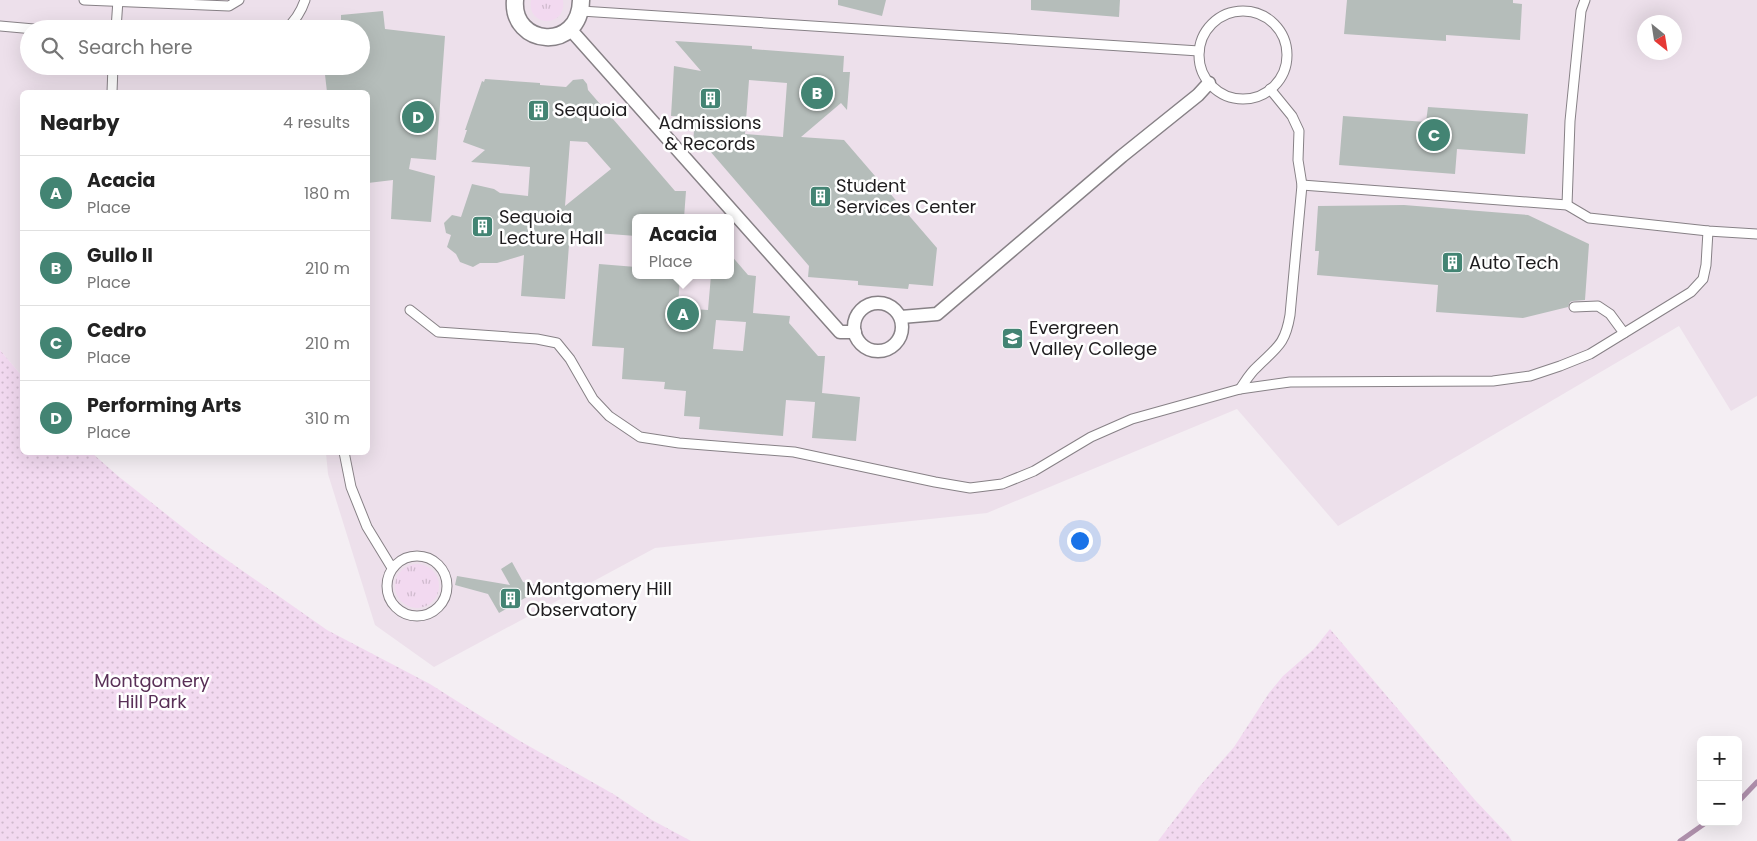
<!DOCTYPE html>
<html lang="en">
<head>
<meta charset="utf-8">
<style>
	body { margin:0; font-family:Poppins,sans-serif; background:#f2f2f2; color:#222 }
	.controls { position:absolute; right:15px; bottom:15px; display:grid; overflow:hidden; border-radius:8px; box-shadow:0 5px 20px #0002 }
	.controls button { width:45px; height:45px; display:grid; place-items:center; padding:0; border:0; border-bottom:1px solid #e0e0e0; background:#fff; color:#222; font:25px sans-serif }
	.compass { position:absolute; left:1637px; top:15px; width:45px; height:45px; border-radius:50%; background:#fff; box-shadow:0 5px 20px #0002; rotate:150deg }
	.you { position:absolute; left:1079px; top:540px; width:18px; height:18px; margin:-12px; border:4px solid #fff; border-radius:50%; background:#1a73e8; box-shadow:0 0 0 8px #1a73e833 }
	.badge { display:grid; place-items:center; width:32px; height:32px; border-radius:50%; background:#438473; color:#fff; font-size:16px; font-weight:700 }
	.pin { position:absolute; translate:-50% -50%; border:2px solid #fff; box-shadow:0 1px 5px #0006 }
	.popup { position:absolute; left:632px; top:214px; width:102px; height:65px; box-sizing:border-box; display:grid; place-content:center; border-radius:8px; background:#fff; filter:drop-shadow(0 1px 4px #0005); font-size:16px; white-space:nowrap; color:#767676 }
	.popup b { font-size:19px; color:#222 }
	.popup::after { content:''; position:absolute; left:50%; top:100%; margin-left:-10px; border:10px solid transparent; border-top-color:#fff }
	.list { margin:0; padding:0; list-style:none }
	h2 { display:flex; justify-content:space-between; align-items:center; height:65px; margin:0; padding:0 20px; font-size:21px }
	h2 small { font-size:16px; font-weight:400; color:#767676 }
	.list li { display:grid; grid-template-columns:32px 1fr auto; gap:15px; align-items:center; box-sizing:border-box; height:75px; padding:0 20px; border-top:1px solid #e0e0e0 }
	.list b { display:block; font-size:19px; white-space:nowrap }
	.list p { margin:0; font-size:16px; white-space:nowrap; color:#767676 }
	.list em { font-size:16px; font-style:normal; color:#767676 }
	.icon { flex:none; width:28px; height:28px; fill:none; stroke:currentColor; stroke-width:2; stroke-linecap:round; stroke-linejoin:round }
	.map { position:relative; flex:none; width:1757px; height:841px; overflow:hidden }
	.search { position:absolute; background:#fff; box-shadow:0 5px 20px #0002; left:20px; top:20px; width:350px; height:55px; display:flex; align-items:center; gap:12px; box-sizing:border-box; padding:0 18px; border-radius:28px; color:#767676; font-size:19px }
	.panel { position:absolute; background:#fff; box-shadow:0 5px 20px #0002; left:20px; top:90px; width:350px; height:365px; border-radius:8px }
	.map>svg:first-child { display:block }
	.built { fill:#ede0eb; fill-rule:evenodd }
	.grass { fill:url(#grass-tufts) }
	.park { fill:url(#park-dots) }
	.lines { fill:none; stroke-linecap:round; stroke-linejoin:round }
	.stream { stroke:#ae8fab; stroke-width:5 }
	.building { fill:#b5bdba; fill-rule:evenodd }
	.service-casing { stroke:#878186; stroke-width:11 }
	.pedestrian-casing { stroke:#878186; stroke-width:15 }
	.minor-casing { stroke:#878186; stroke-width:19 }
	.service { stroke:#fff; stroke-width:9 }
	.pedestrian { stroke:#fff; stroke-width:12 }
	.minor { stroke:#fff; stroke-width:16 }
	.labels { text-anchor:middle; stroke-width:5; stroke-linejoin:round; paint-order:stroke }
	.poi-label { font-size:18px; fill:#1f1d1f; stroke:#fff; text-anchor:start }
	.park-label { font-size:18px; fill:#593057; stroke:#fff }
</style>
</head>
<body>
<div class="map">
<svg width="1757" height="841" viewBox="0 0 1757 841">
	<defs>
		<pattern id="grass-tufts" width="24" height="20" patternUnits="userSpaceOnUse" patternTransform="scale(1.25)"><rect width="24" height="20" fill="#f2d9f0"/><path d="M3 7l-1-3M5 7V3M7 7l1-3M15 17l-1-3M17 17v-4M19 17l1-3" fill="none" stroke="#cfbacd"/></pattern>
		<pattern id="park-dots" width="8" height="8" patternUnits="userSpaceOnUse" patternTransform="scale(1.25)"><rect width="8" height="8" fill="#f2d9f0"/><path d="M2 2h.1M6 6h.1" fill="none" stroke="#cfbacd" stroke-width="1.8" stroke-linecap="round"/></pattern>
	</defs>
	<rect width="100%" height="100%" fill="#f4eef3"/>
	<path class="built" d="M 0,0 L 1757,0 L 1757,396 L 1731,411 L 1679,326 L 1338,526 L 1237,409 L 987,513 L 655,548 L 434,667 L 375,625 L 328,474 L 326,453 L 368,452 L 368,92 L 22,92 L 22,376 L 0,350 ZM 1644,22 L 1674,22 L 1674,52 L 1644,52 ZM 29,29 L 361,29 L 361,66 L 29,66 ZM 636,218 L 730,218 L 730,275 L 636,275 Z"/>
	<g class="grass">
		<path d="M 531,0 L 563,0 C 567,29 526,27 531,0 Z"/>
		<circle cx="417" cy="586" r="22"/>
	</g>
	<g class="park">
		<polygon points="0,350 22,376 22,452 92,453 118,476 200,541 327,630 430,684 520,741 615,795 652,820 691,841 0,841"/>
		<polygon points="1330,629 1475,800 1509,836 1512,841 1158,841 1200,786 1234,747 1269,693 1283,676 1314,649"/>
	</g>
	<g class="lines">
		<g class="stream">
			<polyline points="1738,802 1757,782"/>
			<polyline points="1680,841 1707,822"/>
		</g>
	</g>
	<g class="building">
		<polygon points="838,0 886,0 882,16 838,5"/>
		<polygon points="1031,0 1120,0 1119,17 1031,10"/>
		<polygon points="1347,0 1513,0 1513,3 1522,4 1520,40 1446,35 1446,41 1344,34"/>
		<polygon points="383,11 385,29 445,36 436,160 411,158 409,169 435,176 431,222 391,219 393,180 368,183 368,92 327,92 324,66 361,66 361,29 341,29 341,15"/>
		<path d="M 675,41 L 752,46 L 752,49 L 844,56 L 843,72 L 850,72 L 847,110 L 841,103 L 801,137 L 844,140 L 937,248 L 933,286 L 909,284 L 908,289 L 858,285 L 858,281 L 808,277 L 809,266 L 703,143 L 693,143 L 695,118 L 671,116 L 674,66 L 701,71 ZM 749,80 L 787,83 L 783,137 L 745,134 Z"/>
		<path d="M 485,79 L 540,83 L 540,85 L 566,87 L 573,80 L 583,79 L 587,84 L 588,90 L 675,191 L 686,191 L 684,218 L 636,218 L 636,236 L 570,231 L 565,299 L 521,296 L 524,255 L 497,263 L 480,263 L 473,267 L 460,262 L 456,254 L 447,247 L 451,235 L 446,233 L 444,223 L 452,215 L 461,217 L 472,184 L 494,189 L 500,193 L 528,196 L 530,167 L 471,162 L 485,150 L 463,142 L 467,130 L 465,130 L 482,81 L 484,82 ZM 570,141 L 587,142 L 611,169 L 565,206 Z"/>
		<polygon points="1428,107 1528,114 1525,154 1457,149 1455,174 1339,165 1343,116 1426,122"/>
		<polygon points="1404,205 1528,215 1589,244 1585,300 1573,301 1570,302 1568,307 1523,318 1436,312 1438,285 1317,275 1319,251 1315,251 1318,206"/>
		<path d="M 730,254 L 748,275 L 756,276 L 753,313 L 790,316 L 789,323 L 818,356 L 825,356 L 822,393 L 860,397 L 856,441 L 812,438 L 815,402 L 786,400 L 783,436 L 699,429 L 700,417 L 684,416 L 686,391 L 664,389 L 665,382 L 622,379 L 624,348 L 592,346 L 599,264 L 636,267 L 636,275 L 680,275 L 678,308 L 708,310 L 711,275 L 730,275 ZM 716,320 L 746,322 L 743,351 L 713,349 Z"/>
		<polygon points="512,562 523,582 544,587 499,613 488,594 455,585 457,576 510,585 501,569"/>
	</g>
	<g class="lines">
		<defs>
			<g id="service">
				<polyline points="84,0 229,6 239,0"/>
				<polyline points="581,11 1199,51"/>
				<circle cx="1243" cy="55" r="44"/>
				<polyline points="0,26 34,29"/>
				<polyline points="116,29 118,0"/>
				<path d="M 286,29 C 295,21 301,12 305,0"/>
				<polyline points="112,92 113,66"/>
				<polyline points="1302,185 1567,205 1589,218 1708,231 1757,234"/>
				<polyline points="1567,205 1570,121 1581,11 1585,0"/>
				<polyline points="1574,307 1598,306 1610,314 1624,333"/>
				<polyline points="410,310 438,332 537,339 557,343 570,359 593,399 609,416 640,437 679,443 794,452 935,482 970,488 1002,484 1034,471 1091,437 1132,419 1240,389 1290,382 1493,381 1530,376 1560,366 1590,354 1691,292 1703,279 1706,265 1708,231"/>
				<path d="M 1240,389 C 1245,382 1250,373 1257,367 C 1277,347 1285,345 1290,315 L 1302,185 L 1298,160 L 1299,131 L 1292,116 L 1270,89"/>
				<polyline points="344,452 351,487 367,527 392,568"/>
				<circle cx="417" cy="586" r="30"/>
			</g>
			<g id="pedestrian">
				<polyline points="570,29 840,332 855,332"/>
				<circle cx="878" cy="327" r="24"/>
				<polyline points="901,317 937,314 1122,156 1198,95 1209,83"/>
			</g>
			<path id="minor" d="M 515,0 C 511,46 580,53 581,0"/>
		</defs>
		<use href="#service" class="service-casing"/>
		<use href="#pedestrian" class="pedestrian-casing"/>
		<use href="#minor" class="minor-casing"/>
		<use href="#service" class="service"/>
		<use href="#pedestrian" class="pedestrian"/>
		<use href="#minor" class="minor"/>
	</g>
	<defs>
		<symbol id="building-square" viewBox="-11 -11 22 22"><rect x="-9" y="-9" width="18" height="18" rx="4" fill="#438473" stroke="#fff"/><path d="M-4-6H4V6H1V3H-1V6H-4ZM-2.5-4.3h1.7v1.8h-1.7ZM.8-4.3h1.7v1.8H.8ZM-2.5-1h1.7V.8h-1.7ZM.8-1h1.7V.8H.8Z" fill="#fff"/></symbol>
		<symbol id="university-square" viewBox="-11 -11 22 22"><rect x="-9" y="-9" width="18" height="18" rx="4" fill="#438473" stroke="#fff"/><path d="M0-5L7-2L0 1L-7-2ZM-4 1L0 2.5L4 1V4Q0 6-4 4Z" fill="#fff"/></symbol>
	</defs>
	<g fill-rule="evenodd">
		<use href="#building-square" x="698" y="86" width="25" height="25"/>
		<use href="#building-square" x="526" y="98" width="25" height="25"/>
		<use href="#building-square" x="808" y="184" width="25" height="25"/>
		<use href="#building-square" x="470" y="214" width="25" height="25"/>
		<use href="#building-square" x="1440" y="250" width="25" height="25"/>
		<use href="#university-square" x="1000" y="326" width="25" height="25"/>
		<use href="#building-square" x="498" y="586" width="25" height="25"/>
	</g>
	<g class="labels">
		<g class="poi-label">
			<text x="554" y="116">Sequoia</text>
			<text x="710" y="129" text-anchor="middle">Admissions<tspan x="710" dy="21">&amp; Records</tspan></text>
			<text x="836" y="192">Student<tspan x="836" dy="21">Services Center</tspan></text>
			<text x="499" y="223">Sequoia<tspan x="499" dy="21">Lecture Hall</tspan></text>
			<text x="1469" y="269">Auto Tech</text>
			<text x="1029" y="334">Evergreen<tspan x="1029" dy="21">Valley College</tspan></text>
			<text x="526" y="595">Montgomery Hill<tspan x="526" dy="21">Observatory</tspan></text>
		</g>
		<g class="park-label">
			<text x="152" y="687">Montgomery<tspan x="152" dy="21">Hill Park</tspan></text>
		</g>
	</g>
</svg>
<div class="controls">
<button>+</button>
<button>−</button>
</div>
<svg class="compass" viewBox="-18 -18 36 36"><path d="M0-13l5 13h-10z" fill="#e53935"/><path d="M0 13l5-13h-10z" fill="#767676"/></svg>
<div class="you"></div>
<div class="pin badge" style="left:683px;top:314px">A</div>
<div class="popup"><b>Acacia</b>Place</div>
<div class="pin badge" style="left:817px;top:93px">B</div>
<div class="pin badge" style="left:1434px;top:135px">C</div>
<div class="pin badge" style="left:418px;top:117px">D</div>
<div class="search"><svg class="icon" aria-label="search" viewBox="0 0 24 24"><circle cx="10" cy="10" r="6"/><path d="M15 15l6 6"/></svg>Search here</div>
<section class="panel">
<h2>Nearby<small>4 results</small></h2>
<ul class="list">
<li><span class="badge">A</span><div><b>Acacia</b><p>Place</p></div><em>180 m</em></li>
<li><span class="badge">B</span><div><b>Gullo II</b><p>Place</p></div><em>210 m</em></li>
<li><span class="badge">C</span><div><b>Cedro</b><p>Place</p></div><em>210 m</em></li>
<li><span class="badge">D</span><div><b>Performing Arts</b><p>Place</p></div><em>310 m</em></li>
</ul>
</section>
</div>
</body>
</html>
